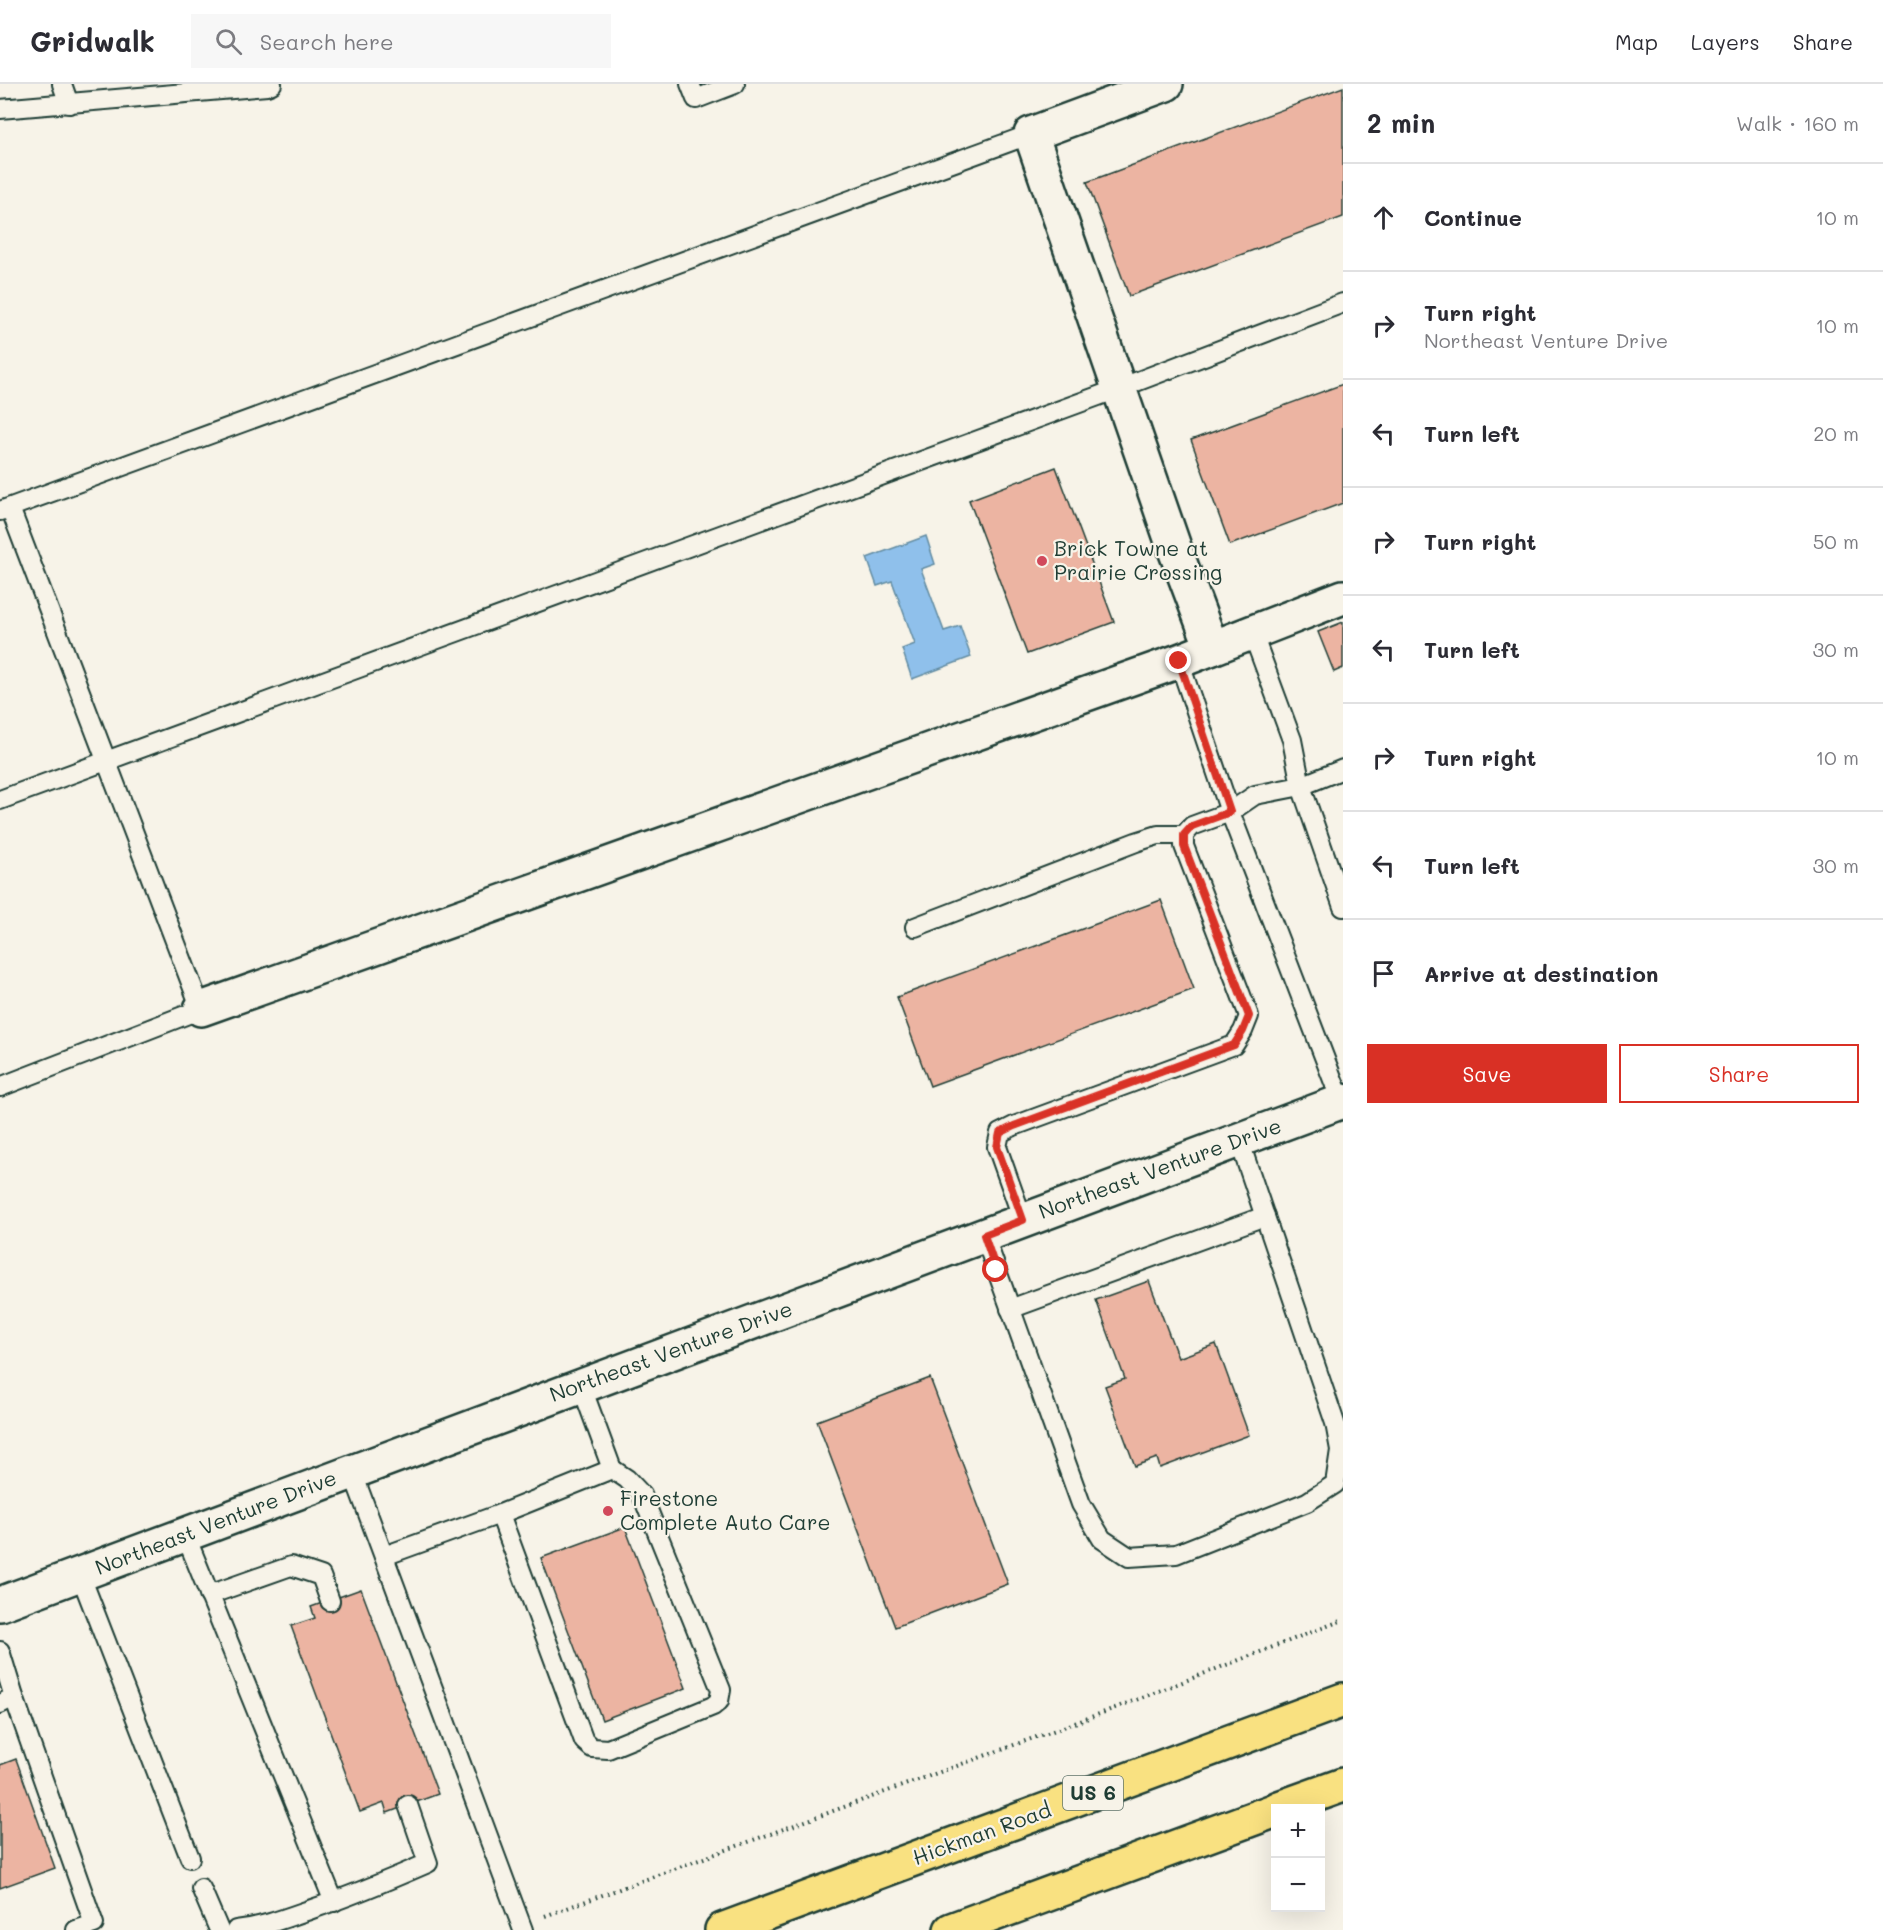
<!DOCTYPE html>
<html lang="en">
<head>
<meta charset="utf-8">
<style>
	body { margin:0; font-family:Mali,sans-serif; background:#f7f7f7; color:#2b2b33 }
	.controls { position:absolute; right:18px; bottom:18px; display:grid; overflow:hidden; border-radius:0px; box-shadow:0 6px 24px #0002 }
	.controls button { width:54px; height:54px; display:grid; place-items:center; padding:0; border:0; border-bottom:2px solid #e1e1e2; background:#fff; color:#2b2b33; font:30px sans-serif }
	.stop { position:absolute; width:18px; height:18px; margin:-14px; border:4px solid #d93025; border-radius:50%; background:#fff }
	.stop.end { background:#d93025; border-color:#fff; box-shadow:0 2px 6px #0008 }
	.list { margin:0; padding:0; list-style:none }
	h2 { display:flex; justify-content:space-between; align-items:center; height:78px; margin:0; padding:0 24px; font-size:26px }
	h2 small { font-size:20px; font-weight:400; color:#7c7c81 }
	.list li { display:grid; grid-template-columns:39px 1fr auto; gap:18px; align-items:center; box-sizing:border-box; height:108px; padding:0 24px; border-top:2px solid #e1e1e2 }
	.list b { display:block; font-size:22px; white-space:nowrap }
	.list p { margin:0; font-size:20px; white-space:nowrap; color:#7c7c81 }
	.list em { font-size:20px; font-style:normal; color:#7c7c81 }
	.actions { display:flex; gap:12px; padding:18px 24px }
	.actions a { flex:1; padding:14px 0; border:2px solid #d93025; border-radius:0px; text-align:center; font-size:21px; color:#d93025 }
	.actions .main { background:#d93025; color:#fff }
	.icon { flex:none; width:33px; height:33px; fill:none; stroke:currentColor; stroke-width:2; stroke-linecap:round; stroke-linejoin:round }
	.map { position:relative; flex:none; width:1343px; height:1846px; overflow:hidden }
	header { display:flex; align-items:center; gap:36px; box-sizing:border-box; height:84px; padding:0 30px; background:#fff; border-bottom:2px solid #e1e1e2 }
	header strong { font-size:28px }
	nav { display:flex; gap:33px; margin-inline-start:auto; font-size:21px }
	.search { width:420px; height:54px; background:#f7f7f7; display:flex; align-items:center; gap:15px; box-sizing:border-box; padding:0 21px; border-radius:0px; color:#7c7c81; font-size:22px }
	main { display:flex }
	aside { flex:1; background:#fff }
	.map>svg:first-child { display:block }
	.water { fill:#8fc0eb; stroke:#628ca2; stroke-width:1.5 }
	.building { fill:#ecb4a2; stroke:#1f3d34; stroke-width:1.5 }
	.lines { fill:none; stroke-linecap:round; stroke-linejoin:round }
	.service-casing { stroke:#1f3d34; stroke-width:22 }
	.minor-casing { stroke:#1f3d34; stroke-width:38 }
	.trunk-casing { stroke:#1f3d34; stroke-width:38 }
	.path { stroke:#1f3d34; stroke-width:4; stroke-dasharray:1.5 4.5; stroke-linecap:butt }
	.service { stroke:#f7f3e8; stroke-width:18 }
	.minor { stroke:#f7f3e8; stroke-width:33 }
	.trunk { stroke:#f9e181; stroke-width:33 }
	.route { stroke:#d93025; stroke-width:8 }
	.poi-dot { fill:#d1495b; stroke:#f7f3e8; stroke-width:2 }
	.labels { text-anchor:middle; stroke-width:4.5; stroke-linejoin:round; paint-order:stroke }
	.shield { fill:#f7f3e8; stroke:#60746a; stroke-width:1.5 }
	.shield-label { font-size:20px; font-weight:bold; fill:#1f3d34 }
	.poi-label { font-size:21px; fill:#1f3d34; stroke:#f7f3e8; text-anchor:start }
	.street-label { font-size:21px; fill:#1f3d34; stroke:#f7f3e8 }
</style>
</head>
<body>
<header>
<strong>Gridwalk</strong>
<div class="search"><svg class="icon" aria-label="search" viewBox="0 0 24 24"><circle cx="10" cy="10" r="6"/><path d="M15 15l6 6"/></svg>Search here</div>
<nav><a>Map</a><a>Layers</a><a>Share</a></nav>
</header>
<main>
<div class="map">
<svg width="1343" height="1846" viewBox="0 0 1343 1846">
	<rect width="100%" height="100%" fill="#f7f3e8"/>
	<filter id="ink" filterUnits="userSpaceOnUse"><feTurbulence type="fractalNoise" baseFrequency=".0167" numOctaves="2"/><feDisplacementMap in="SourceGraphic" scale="12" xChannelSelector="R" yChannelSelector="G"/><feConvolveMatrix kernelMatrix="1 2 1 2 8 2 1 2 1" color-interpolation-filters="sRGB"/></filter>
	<g filter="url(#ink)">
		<polygon class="water" points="926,452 935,480 921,485 944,547 960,542 971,573 912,595 902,565 915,560 892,497 877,502 867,474"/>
		<g class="building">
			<polygon points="1343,3 1343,133 1129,212 1087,98"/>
			<polygon points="1343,300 1343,419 1230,461 1191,356"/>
			<polygon points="1056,383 1114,538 1027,570 969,416"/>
			<polygon points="1343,538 1343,584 1334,588 1318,548"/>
			<polygon points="1161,816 1194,905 930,1002 897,913"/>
			<polygon points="1149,1197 1178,1274 1216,1260 1249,1351 1160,1384 1157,1374 1135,1382 1105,1302 1125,1295 1096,1216"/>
			<polygon points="930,1294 1008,1500 895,1543 817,1337"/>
			<polygon points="625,1443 686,1604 602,1636 541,1474"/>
			<polygon points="361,1505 438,1710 387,1729 384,1719 360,1728 291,1542 315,1534 311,1523"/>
			<polygon points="16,1675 55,1784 0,1804 0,1681"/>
		</g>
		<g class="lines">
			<defs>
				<g id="service">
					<polyline points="62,0 69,20"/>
					<polyline points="690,0 696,15 735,0"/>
					<polyline points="0,25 267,2 272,0"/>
					<polyline points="0,427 1031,50"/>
					<polyline points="1252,548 1292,656 1301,702 1343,823"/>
					<polyline points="1179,577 1230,728 1343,1022"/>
					<polyline points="0,716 1120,304 1343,219"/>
					<polyline points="915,843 1136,758 1158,751 1184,751"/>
					<polyline points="0,1003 201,925 10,424"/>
					<polyline points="1023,1136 997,1063 1000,1049 1014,1042 1234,961 1243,947 1249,932 1184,762 1184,751 1192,742 1230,728 1255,711 1301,702 1343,685"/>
					<polyline points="984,1151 1081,1420 1102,1455 1129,1473 1176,1470 1307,1418 1335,1400 1340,1366 1335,1339 1239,1056"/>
					<polyline points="1010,1225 1265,1132"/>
					<polyline points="352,1387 523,1846"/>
					<polyline points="500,1430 584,1657 592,1664 608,1665 713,1622 719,1617 721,1606 642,1411 627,1395 612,1385"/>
					<polyline points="185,1450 334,1818"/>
					<polyline points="384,1472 500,1430 612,1385 581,1301"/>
					<polyline points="80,1490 190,1774"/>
					<polyline points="209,1511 291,1482 321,1492 330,1517"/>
					<polyline points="0,1567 14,1613 0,1620"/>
					<polyline points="14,1613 94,1840 76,1846"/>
					<polyline points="201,1804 219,1846"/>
					<path d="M 236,1846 C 263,1843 286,1834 312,1825 C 351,1812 389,1796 428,1779 L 408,1721"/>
				</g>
				<g id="minor">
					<polyline points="1166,0 1031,50 1174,463 1212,564"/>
					<polyline points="201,925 1179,577 1343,513"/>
					<polyline points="0,1520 1343,1017"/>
				</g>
				<g id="trunk">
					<polyline points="1279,1724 1343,1701"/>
					<polyline points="722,1846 1343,1616"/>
					<polyline points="951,1846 1276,1726"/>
				</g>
			</defs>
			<use href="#service" class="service-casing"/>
			<use href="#minor" class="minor-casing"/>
			<use href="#trunk" class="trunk-casing"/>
			<polyline class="path" points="545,1832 1102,1629 1343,1536"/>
			<use href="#service" class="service"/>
			<use href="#minor" class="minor"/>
			<use href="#trunk" class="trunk"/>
		</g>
	</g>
	<g class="lines" filter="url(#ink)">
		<polyline class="route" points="996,1186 984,1151 1023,1136 997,1063 1000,1049 1014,1042 1234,961 1243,947 1249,932 1184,762 1184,751 1192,742 1230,728 1179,577"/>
	</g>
	<g class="poi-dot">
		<circle cx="1042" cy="477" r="6"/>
		<circle cx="608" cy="1427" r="6"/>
	</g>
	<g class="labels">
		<rect class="shield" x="1063" y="1692" width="60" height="34" rx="4.5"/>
		<g class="shield-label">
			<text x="1093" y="1716">US 6</text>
		</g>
		<g class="poi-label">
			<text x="1054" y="472">Brick Towne at<tspan x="1054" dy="24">Prairie Crossing</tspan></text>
			<text x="620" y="1422">Firestone<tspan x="620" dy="24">Complete Auto Care</tspan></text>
		</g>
		<g class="street-label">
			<text transform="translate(1160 1085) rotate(-20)" y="7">Northeast Venture Drive</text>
			<text transform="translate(671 1268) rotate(-20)" y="7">Northeast Venture Drive</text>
			<text transform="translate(216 1439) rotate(-21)" y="7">Northeast Venture Drive</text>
			<text transform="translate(982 1750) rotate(-20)" y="7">Hickman Road</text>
		</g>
	</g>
</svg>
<div class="controls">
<button>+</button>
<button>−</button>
</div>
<div class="stop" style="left:996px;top:1186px"></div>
<div class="stop end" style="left:1179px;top:577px"></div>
</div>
<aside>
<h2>2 min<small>Walk · 160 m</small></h2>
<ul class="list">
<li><svg class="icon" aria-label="ahead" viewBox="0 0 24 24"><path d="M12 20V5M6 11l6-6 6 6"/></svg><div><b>Continue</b></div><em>10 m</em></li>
<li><svg class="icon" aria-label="right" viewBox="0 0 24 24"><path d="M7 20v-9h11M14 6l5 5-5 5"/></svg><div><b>Turn right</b><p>Northeast Venture Drive</p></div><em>10 m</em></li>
<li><svg class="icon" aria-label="left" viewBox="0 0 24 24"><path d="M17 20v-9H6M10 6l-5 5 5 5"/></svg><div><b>Turn left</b></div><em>20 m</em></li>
<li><svg class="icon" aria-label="right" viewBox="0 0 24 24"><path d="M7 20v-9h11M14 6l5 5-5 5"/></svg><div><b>Turn right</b></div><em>50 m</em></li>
<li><svg class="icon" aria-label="left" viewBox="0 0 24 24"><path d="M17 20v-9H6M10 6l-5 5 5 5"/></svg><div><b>Turn left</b></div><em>30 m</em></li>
<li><svg class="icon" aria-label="right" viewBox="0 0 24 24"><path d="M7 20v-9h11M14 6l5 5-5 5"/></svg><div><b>Turn right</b></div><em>10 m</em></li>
<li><svg class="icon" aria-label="left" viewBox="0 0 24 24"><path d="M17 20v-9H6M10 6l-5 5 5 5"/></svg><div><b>Turn left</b></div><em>30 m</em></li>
<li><svg class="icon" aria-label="arrive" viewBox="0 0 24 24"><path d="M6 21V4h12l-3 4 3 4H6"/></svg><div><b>Arrive at destination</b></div></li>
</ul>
<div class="actions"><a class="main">Save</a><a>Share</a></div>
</aside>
</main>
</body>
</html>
